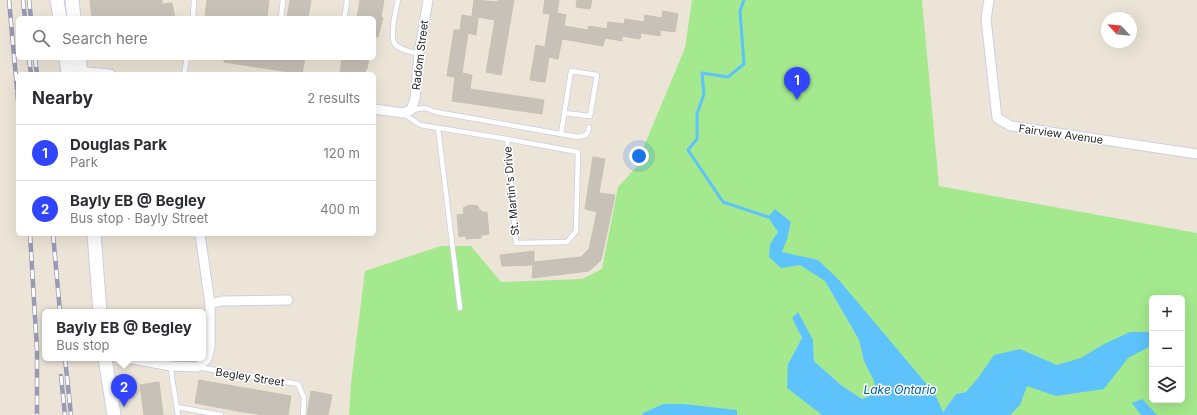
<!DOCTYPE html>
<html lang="en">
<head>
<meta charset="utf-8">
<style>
	body { margin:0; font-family:Inter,sans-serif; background:#f2f2f3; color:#2b2b33 }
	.controls { position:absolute; right:12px; bottom:12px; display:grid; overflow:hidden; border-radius:6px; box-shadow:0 4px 16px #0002 }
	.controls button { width:36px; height:36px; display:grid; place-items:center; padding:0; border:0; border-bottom:1px solid #e1e1e2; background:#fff; color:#2b2b33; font:20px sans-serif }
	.compass { position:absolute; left:1101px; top:12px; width:36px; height:36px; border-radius:50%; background:#fff; box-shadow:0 4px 16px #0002; rotate:296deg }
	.you { position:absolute; left:639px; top:156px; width:14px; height:14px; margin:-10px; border:3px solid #fff; border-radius:50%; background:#1a73e8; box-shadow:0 0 0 6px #1a73e833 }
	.badge { display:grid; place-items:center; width:26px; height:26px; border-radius:50%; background:#3145ff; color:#fff; font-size:13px; font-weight:700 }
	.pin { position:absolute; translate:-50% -33px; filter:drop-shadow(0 1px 2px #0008) }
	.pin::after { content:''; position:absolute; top:21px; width:14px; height:12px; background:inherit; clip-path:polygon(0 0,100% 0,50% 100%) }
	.popup { position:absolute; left:42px; top:309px; width:164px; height:52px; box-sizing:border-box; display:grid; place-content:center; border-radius:6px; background:#fff; filter:drop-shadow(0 1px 3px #0005); font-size:13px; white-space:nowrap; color:#7c7c81 }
	.popup b { font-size:15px; color:#2b2b33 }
	.popup::after { content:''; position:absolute; left:50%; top:100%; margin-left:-8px; border:8px solid transparent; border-top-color:#fff }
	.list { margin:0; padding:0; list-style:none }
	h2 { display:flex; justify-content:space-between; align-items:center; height:52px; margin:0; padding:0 16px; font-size:17px }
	h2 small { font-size:13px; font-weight:400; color:#7c7c81 }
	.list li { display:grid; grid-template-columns:26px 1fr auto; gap:12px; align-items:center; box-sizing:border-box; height:56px; padding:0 16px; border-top:1px solid #e1e1e2 }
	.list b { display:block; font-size:15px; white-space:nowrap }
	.list p { margin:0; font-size:13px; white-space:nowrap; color:#7c7c81 }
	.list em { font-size:13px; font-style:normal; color:#7c7c81 }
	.icon { flex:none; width:22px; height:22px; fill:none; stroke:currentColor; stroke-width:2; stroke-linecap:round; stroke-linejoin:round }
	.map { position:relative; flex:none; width:1197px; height:415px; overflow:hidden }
	.search { position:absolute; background:#fff; box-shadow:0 4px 16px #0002; left:16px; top:16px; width:360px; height:44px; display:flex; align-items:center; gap:10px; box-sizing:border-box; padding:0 14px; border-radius:6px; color:#7c7c81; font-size:15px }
	.panel { position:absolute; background:#fff; box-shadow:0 4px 16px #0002; left:16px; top:72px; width:360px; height:164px; border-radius:6px }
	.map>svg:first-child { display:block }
	.green { fill:#a4e98d; fill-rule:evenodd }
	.water { fill:#5dc3fa }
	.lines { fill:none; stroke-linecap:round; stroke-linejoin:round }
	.stream { stroke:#5dc3fa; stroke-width:3 }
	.building { fill:#c7c1b7; stroke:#c7c1b1 }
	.service-casing { stroke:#cccee3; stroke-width:6 }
	.minor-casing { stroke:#cccee3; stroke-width:11 }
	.secondary-casing { stroke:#cccee3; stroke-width:15 }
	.service { stroke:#fff; stroke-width:4.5 }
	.minor { stroke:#fff; stroke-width:9 }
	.secondary { stroke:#fff; stroke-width:13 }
	.rail-casing { stroke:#999bb4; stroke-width:4.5 }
	.rail { stroke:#fff; stroke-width:3; stroke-dasharray:9; stroke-linecap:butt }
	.labels { text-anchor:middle; stroke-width:3; stroke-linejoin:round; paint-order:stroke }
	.street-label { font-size:11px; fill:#272727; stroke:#fff }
	.water-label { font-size:12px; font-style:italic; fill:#005da2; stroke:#fff }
</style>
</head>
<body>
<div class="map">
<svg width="1197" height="415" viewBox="0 0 1197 415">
	<rect width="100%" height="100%" fill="#ece5d7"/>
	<path class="green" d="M 692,0 L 922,0 L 939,186 L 1197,233 L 1197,415 L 993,415 L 966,392 L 956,394 L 943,412 L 936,397 L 825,281 L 859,340 L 864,361 L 875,381 L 875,394 L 862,399 L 841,385 L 814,361 L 813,340 L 792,318 L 802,338 L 788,364 L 816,410 L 822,415 L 737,415 L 737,411 L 684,404 L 663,404 L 643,413 L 642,415 L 349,415 L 351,383 L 365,271 L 441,246 L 471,246 L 501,282 L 582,279 L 602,269 L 618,187 L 642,161 L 642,151 L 685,48 ZM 1152,298 L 1182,298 L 1182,400 L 1152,400 Z"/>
	<g class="water">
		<polygon points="775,209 791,222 787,239 782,252 818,260 838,279 935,394 943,412 956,394 966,392 978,378 994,355 1020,349 1057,365 1081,358 1104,344 1130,332 1149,332 1151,346 1128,358 1104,389 1056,396 1027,386 1020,405 1010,415 822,415 787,388 788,364 802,338 792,318 798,312 813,340 814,361 841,385 862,399 875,394 874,381 864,361 859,340 825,281 800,265 781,268 769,257 770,244 778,232 768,217"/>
		<polygon points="1142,399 1157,415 1141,415 1132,403"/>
		<polygon points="663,404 684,404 737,410 737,415 642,415 643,413"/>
	</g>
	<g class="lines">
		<polyline class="stream" points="744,0 740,11 744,64 728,77 702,73 704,94 697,114 697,139 688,150 723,202 768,217"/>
	</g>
	<g class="building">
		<polygon points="90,0 162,0 162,4 172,3 175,18 92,18"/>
		<polygon points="207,0 269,0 267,18 227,18 205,15"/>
		<polygon points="290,0 311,0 308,18 287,18"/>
		<polygon points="360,0 384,0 381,17 383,18 378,37 374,36 374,18 357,18"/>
		<polygon points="474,0 498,2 498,0 514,0 501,75 486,72 495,20 472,16"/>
		<polygon points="545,0 559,0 557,13 566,15 564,26 588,30 589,26 607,29 608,22 624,24 625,19 644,22 645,15 662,18 663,11 678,14 675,32 660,30 660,36 641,33 640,39 622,36 622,41 605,38 603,46 562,39 558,59 549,57 545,82 530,80 536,45 545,47 550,14 543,13"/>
		<polygon points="577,0 592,0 590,9 576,7"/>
		<polygon points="462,15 478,18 476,35 468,33 462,73 472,75 470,89 544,100 542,114 452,101 455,77 447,76 454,30 460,30"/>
		<polygon points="224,58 305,58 302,74 224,62"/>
		<polygon points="342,58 369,58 367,69 366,68 365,74 340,74"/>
		<polygon points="593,157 605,159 599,193 615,195 601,260 589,271 532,278 533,265 502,266 500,255 534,251 534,262 581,257 589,249 597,212 585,209"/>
		<polygon points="469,205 478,206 479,210 481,210 482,212 487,212 489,234 481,235 481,238 466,239 466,236 459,237 457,215 464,214 463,208"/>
		<polygon points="199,380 291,396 288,415 265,415 243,412 195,403"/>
		<polygon points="159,382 163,415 144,415 140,385"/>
		<polygon points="311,391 332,395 328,415 307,415"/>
	</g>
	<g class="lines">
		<defs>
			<g id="service">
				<path d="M 398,0 C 396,9 389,37 395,44 C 400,50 411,52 419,54"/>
				<polyline points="193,18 194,0"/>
				<polyline points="281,18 283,0"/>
				<polyline points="343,18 345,15 347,0"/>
				<polyline points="184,74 187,58"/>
				<path d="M 411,110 L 425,108 L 436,112 L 578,137 C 585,136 588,135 589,127"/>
				<polyline points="403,113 420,125 507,139 578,152 576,231 567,242 516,243 507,139"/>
				<polyline points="438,128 460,308"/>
				<polyline points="561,134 571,71 597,75 590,116 564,113"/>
				<polyline points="171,366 172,378 178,415"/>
				<polyline points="197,367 298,384 304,398 303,415"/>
				<polyline points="177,407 221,415"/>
			</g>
			<g id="minor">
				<polyline points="989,0 986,19 997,118 1011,126 1197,154"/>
				<polyline points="75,71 110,74"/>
				<polyline points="374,109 403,113 411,110 415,99 419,54 428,0"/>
				<polyline points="210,304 222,301 288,300"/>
				<polyline points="127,358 171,366 197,367 207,359 210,347 210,304 200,234"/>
			</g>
			<g id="secondary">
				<polyline points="57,0 60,18"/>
				<polyline points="72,0 74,18"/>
				<polyline points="66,58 68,74"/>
				<polyline points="79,58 81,74"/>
				<polyline points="94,234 100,312"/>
				<polyline points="105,358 114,415"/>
			</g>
		</defs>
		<use href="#service" class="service-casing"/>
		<use href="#minor" class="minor-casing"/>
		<use href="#secondary" class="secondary-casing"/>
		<use href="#service" class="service"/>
		<use href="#minor" class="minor"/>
		<use href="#secondary" class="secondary"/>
		<defs>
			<g id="rail">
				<polyline points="9,0 18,100"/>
				<polyline points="23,0 25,18"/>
				<polyline points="29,0 31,18"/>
				<polyline points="29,58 31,74"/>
				<polyline points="35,58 37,74"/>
				<polyline points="30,234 37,350 37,415"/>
				<polyline points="53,234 60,312"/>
				<polyline points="65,358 71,415"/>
				<polyline points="61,376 65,415"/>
			</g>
		</defs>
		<use href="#rail" class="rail-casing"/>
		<use href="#rail" class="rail"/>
	</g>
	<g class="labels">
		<g class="street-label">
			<text transform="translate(420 55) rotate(-83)" y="4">Radom Street</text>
			<text transform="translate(1061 134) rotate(8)" y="4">Fairview Avenue</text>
			<text transform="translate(511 191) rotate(-95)" y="4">St. Martin's Drive</text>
			<text transform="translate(250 377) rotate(9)" y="4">Begley Street</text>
		</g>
		<g class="water-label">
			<text x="900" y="394">Lake Ontario</text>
		</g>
	</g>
</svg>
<div class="controls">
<button>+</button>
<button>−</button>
<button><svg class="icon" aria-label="layers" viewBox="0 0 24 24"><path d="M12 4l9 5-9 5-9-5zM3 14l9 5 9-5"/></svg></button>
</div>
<svg class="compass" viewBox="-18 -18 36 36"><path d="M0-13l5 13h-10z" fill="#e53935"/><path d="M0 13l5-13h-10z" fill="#7c7c81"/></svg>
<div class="you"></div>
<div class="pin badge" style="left:797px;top:100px">1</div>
<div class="pin badge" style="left:124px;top:407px">2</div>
<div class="popup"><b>Bayly EB @ Begley</b>Bus stop</div>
<div class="search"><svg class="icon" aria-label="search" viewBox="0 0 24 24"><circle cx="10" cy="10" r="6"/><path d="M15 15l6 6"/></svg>Search here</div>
<section class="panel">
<h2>Nearby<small>2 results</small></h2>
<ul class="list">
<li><span class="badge">1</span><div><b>Douglas Park</b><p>Park</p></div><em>120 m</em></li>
<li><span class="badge">2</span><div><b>Bayly EB @ Begley</b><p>Bus stop · Bayly Street</p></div><em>400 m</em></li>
</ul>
</section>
</div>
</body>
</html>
